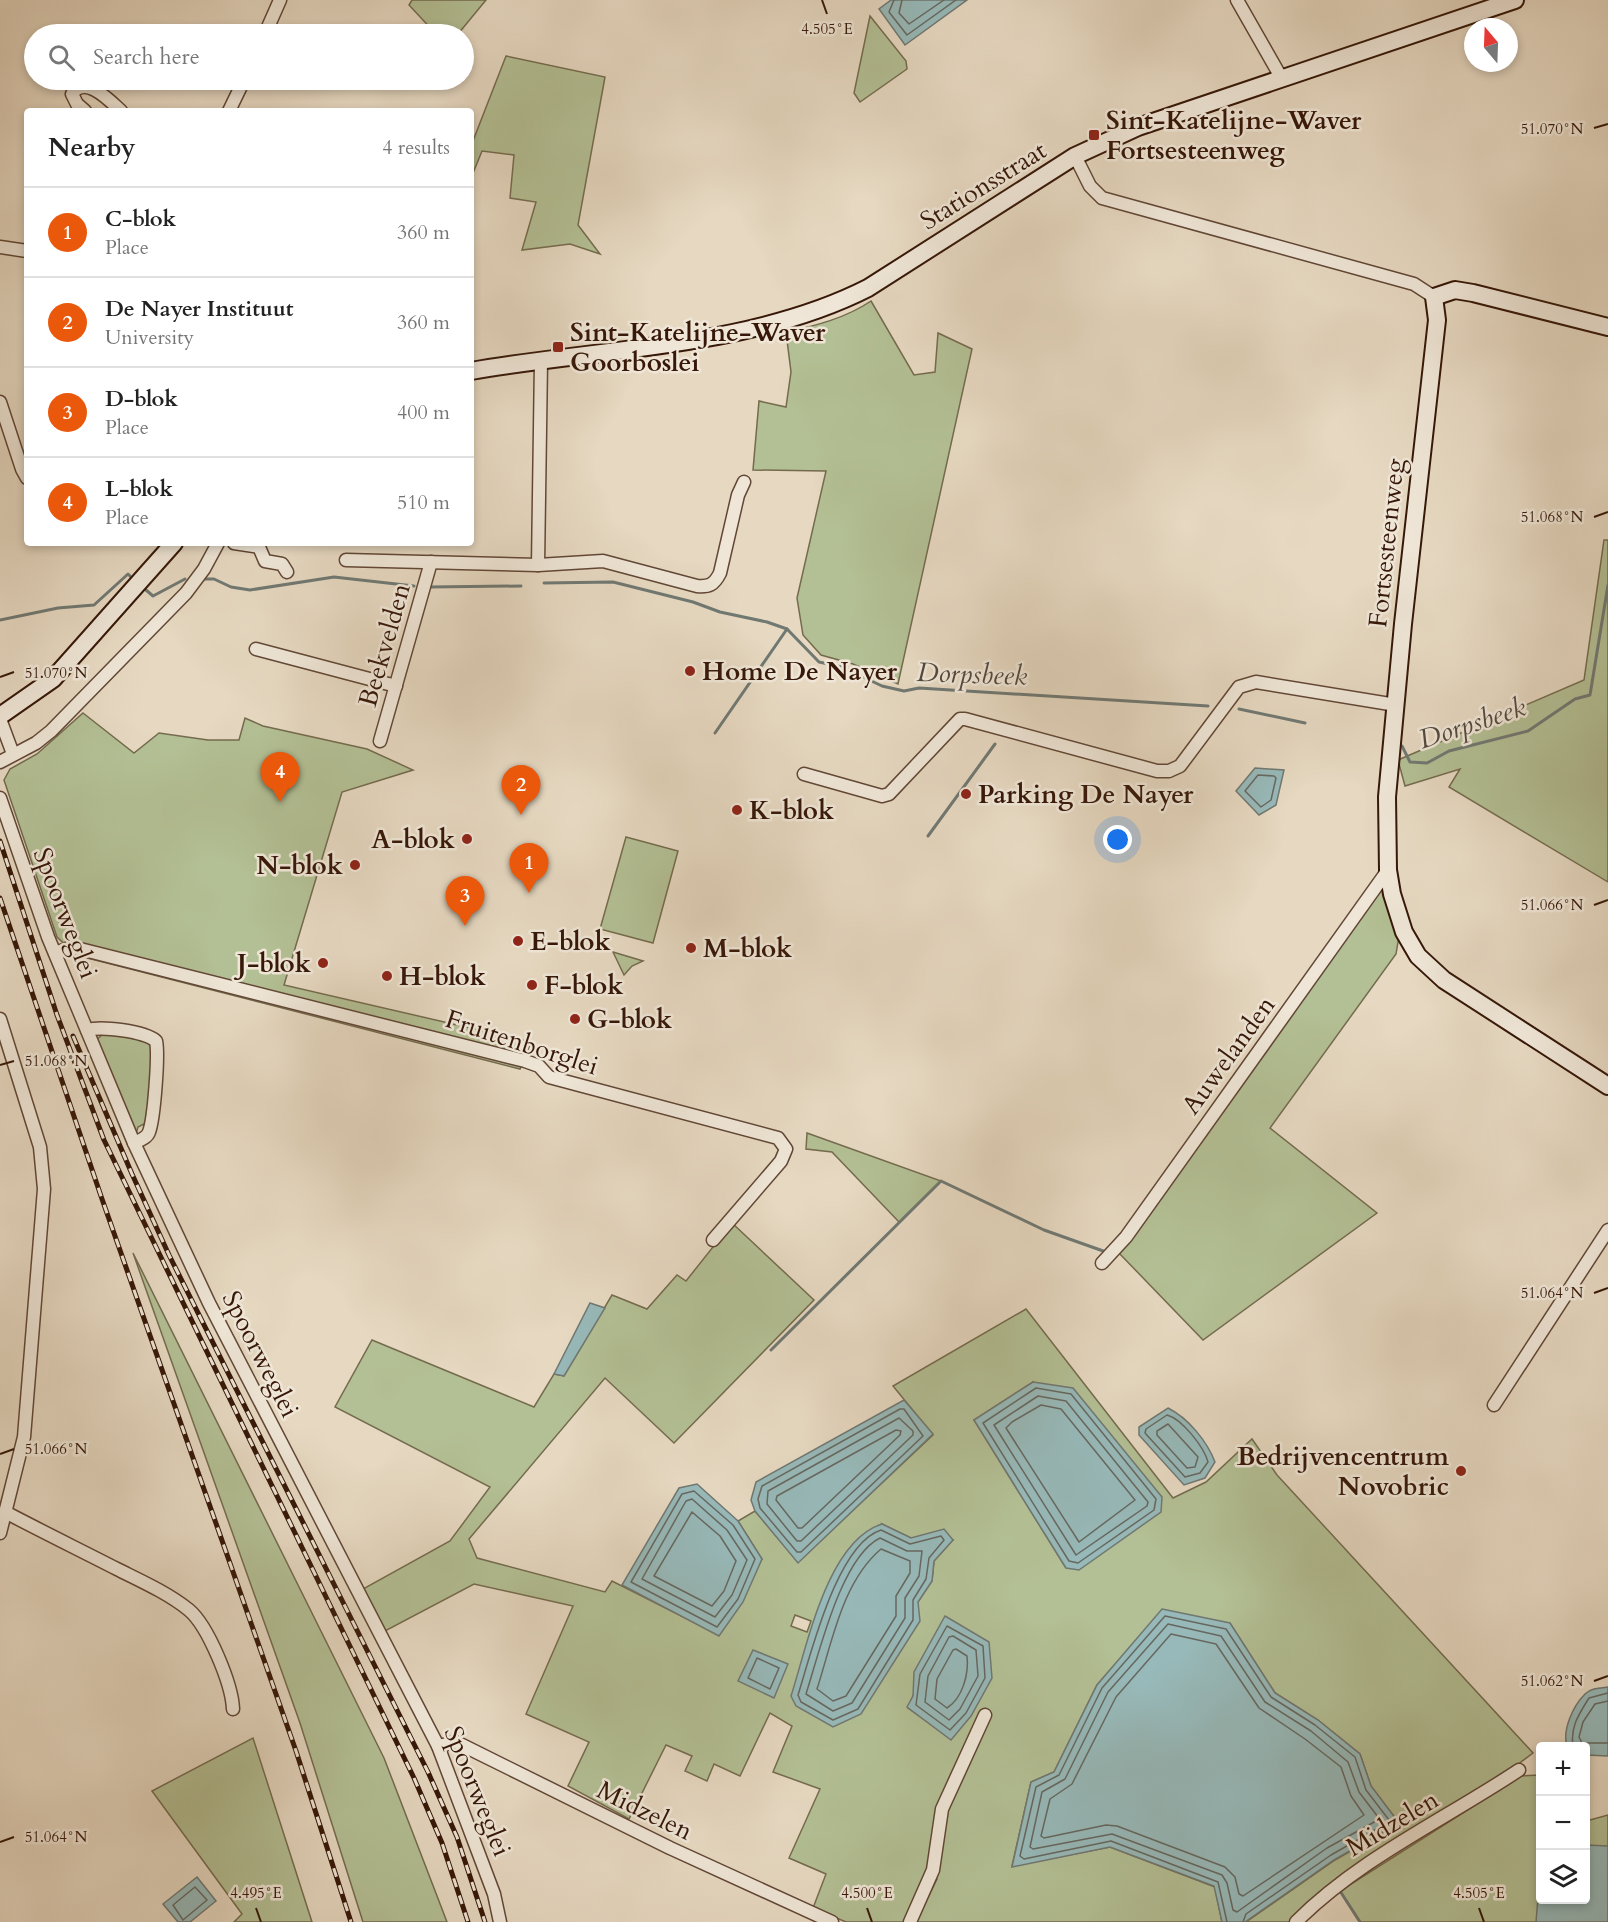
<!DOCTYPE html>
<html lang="en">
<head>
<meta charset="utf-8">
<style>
	body { margin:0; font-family:Cardo,serif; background:#f2f2f2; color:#222 }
	.controls { position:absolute; right:18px; bottom:18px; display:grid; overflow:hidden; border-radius:6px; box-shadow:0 3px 9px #0003 }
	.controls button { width:54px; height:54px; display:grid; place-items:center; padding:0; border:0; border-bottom:2px solid #e0e0e0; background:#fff; color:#222; font:30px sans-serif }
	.compass { position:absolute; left:1464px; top:18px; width:54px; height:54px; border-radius:50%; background:#fff; box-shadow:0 3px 9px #0003; rotate:341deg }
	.you { position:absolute; left:1118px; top:840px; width:21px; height:21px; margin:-15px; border:4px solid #fff; border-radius:50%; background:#1a73e8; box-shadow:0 0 0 9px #1a73e833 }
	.badge { display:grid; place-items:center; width:39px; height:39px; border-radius:50%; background:#ea580c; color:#fff; font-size:20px; font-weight:700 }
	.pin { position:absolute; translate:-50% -50px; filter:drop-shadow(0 2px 3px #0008) }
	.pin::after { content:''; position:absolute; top:32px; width:21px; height:18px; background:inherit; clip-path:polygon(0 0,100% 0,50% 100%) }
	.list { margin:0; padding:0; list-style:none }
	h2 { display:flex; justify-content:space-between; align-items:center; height:78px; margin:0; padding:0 24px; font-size:26px }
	h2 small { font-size:20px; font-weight:400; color:#767676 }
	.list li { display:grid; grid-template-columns:39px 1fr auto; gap:18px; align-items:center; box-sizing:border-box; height:90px; padding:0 24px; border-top:2px solid #e0e0e0 }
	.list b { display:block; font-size:22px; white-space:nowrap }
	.list p { margin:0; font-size:20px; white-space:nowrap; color:#767676 }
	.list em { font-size:20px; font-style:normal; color:#767676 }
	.icon { flex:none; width:33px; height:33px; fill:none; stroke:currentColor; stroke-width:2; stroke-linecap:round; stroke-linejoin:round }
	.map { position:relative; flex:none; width:1608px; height:1922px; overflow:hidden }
	.search { position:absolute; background:#fff; box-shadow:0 3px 9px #0003; left:24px; top:24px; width:450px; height:66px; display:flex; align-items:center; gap:15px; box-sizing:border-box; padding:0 21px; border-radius:33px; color:#767676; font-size:22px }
	.panel { position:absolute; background:#fff; box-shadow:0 3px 9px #0003; left:24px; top:108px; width:450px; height:438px; border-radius:6px }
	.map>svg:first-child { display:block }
	.green { fill:#b3bf94; stroke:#746b4e; stroke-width:1.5; fill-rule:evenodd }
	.water { fill:#97b9b9; stroke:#707872; stroke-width:1.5 }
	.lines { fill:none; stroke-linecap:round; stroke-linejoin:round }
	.shore { stroke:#666860; stroke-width:1.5 }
	.stream { stroke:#707872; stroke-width:3 }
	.street-casing { stroke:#624736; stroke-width:15 }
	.secondary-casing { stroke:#361708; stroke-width:20 }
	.street { stroke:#efe6d7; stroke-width:12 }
	.secondary { stroke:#efe6d7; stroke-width:16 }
	.rail-casing { stroke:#361708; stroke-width:5 }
	.rail { stroke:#efe6d7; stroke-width:3; stroke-dasharray:9; stroke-linecap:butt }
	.ticks { fill:none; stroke:#361708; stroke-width:2 }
	.poi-dot { fill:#8f2418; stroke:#efe6d7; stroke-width:2 }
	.labels { text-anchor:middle; stroke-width:5; stroke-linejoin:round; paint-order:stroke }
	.poi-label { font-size:26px; font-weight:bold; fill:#361708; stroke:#efe6d7; text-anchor:start }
	.street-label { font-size:26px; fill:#361708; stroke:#efe6d7 }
	.water-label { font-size:27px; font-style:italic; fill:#53483d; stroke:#efe6d7 }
	.ticks-label { font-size:15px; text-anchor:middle; fill:#361708; stroke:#efe6d7; stroke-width:5; stroke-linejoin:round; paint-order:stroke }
</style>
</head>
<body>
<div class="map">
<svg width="1608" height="1922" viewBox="0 0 1608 1922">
	<rect width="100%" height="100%" fill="#e6d8c1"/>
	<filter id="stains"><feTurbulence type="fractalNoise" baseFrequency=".00333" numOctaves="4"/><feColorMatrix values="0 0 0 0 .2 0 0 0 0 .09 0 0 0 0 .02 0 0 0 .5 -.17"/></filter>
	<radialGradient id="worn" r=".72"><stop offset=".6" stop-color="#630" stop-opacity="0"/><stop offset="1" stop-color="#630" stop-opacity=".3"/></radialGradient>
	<g class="green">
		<polygon points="412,0 486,0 458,34 436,34 409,5"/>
		<polygon points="870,16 906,61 907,69 860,102 854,93"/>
		<polygon points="506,56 605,77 578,225 600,254 570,244 522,250 536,202 510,198 514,155 482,151 471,178 471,146"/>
		<path d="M 871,301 L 914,375 L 935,372 L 938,333 L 972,349 L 898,684 L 853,664 L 821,655 L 803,635 L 797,598 L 826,471 L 753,470 L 759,401 L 786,407 L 791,372 L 786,332 C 815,326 846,318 871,301 Z"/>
		<polygon points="1604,540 1608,540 1608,882 1449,787 1460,769 1405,786 1398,760 1584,680"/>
		<polygon points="83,713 134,753 159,733 208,740 239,740 245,718 263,726 367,749 413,770 342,792 284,985 531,1042 520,1069 76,955 57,937 4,780 10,769 37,754"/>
		<polygon points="626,837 678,851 653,943 600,929"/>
		<polygon points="1382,887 1399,936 1396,954 1270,1128 1377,1213 1203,1340 1118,1252 1138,1231"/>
		<polygon points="613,952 643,961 632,966 624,975"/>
		<polygon points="105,1033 146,1041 152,1047 149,1109 146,1114 146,1123 138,1127 136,1134 97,1039"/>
		<polygon points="807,1133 941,1181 899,1222 832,1152 806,1149"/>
		<path d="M 732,1223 L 814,1300 L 674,1443 L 605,1378 L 469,1539 L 477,1558 L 605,1592 L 612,1581 L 719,1635 L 762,1559 L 738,1521 L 755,1511 L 798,1562 L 933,1435 L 893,1386 L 1026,1309 L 1173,1498 L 1206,1482 L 1252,1439 L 1277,1475 L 1533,1753 L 1501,1777 L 1330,1884 L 1289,1922 L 1246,1922 L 1335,1860 L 1399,1823 L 1371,1786 L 1360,1754 L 1318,1720 L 1275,1693 L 1230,1623 L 1134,1643 L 1097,1685 L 1054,1772 L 1031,1782 L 1012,1866 L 1110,1847 L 1215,1887 L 1222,1922 L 916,1922 L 937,1879 L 931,1867 L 905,1922 L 846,1922 L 813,1908 L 826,1874 L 789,1858 L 820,1789 L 773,1772 L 792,1726 L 770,1713 L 740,1776 L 714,1764 L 707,1781 L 685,1771 L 692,1756 L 666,1745 L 629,1819 L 568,1786 L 589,1742 L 526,1714 L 573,1606 L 474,1584 L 385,1631 L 363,1589 L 450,1541 L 490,1487 L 335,1407 L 372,1340 L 534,1407 L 554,1374 L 564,1376 L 612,1295 L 647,1309 L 677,1275 L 686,1281 ZM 1033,1382 L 1066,1568 L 974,1420 ZM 882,1524 L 911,1538 L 953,1540 L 934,1561 L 932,1581 L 918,1602 ZM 795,1615 L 811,1621 L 807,1632 L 791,1626 ZM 913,1696 L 951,1739 L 908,1708 Z"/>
		<polygon points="133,1253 384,1758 447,1922 363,1922 300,1723"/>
		<polygon points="253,1738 312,1922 234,1922 242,1914 152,1791"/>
		<polygon points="1540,1775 1540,1900 1586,1900 1586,1821 1608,1815 1608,1922 1360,1922 1340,1891 1521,1776"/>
	</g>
	<g class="water">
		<polygon points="891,0 967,0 905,45 879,9"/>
		<polygon points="1255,768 1284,770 1276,805 1259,815 1236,791"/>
		<polygon points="590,1303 605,1308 564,1376 554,1374"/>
		<polygon points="1033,1382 1073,1388 1162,1497 1161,1512 1079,1570 1066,1568 974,1420"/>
		<polygon points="904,1400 933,1434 798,1563 755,1511 751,1500 756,1482"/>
		<path d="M 1168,1408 C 1188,1418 1207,1441 1215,1462 L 1205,1478 L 1184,1485 L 1139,1435 L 1139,1427 Z"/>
		<polygon points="697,1484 738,1521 762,1559 743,1602 719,1636 622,1585 679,1488"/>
		<path d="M 882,1524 L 911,1538 L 944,1529 L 953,1540 L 934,1561 L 932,1581 L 918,1602 L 920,1621 L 861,1714 L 833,1727 L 796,1706 L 791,1696 C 807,1647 827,1541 882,1524 Z"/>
		<polygon points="1162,1609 1230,1623 1275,1693 1318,1720 1360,1754 1371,1786 1399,1823 1334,1860 1245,1922 1222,1922 1214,1886 1110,1847 1012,1867 1031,1782 1054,1772 1097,1685"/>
		<polygon points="945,1616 989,1642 992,1678 971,1716 951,1740 907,1707 913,1696 914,1672"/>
		<polygon points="753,1650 788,1664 774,1698 738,1681"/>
		<path d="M 1608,1687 L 1608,1756 L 1586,1755 L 1586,1746 L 1567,1746 C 1562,1730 1573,1706 1585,1694 C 1591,1688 1600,1688 1608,1687 Z"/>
		<polygon points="1586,1845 1608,1846 1608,1922 1536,1922 1540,1874 1540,1900 1586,1900"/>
		<polygon points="197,1877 216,1901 190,1922 178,1922 163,1904"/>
	</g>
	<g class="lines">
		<g class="shore">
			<polyline points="894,0 889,12 907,35 956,0"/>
			<polyline points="902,0 899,13 909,24 944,0"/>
			<polygon points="1258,775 1274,776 1276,778 1271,800 1261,807 1245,791"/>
			<polygon points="1036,1388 1071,1394 1156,1499 1154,1510 1078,1563 1069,1561 983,1423"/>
			<polygon points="1038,1396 1066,1401 1148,1502 1147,1506 1076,1555 994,1425"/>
			<polygon points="1041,1405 1061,1409 1135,1500 1079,1542 1006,1428 1012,1422"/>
			<polygon points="900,1409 904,1409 923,1436 801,1552 797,1552 760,1508 758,1499 762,1486"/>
			<path d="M 1167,1415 C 1182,1419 1204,1447 1208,1462 L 1200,1473 L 1185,1477 L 1145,1433 L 1146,1429 Z"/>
			<polygon points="899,1418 913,1431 913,1435 801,1541 797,1541 767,1504 768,1491"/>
			<polygon points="1168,1424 1198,1457 1195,1467 1187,1468 1157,1435 1157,1431"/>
			<polygon points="896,1430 901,1431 900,1435 802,1528 798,1528 776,1500 777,1496"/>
			<polygon points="694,1491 733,1525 755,1559 738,1599 717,1627 631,1582 682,1494"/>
			<polygon points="692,1499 727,1530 747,1560 732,1595 715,1617 642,1579 686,1501"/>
			<polygon points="692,1512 720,1536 736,1561 724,1591 712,1606 654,1576"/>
			<path d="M 881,1530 L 910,1544 L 941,1536 L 944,1540 L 929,1558 L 926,1579 L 913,1600 L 913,1620 L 858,1709 L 833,1720 L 801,1702 L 798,1695 C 811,1654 837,1544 881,1530 Z"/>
			<path d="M 880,1538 L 907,1551 L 922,1551 L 919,1576 L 905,1598 L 905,1618 L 852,1703 L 833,1711 L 806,1694 C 819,1654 841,1557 880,1538 Z"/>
			<path d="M 881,1549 L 910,1561 L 910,1573 L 896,1596 L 896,1616 L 846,1696 L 833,1701 L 817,1689 C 832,1643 842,1582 881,1549 Z"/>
			<polygon points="1168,1624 1221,1636 1265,1702 1311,1731 1348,1762 1359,1792 1378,1817 1376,1821 1327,1848 1237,1912 1233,1910 1227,1883 1222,1875 1112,1834 1033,1849 1030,1847 1042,1792 1065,1779 1108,1692"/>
			<polygon points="947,1626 983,1646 985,1678 966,1713 950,1730 916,1705 920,1674"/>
			<polygon points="1171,1634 1216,1644 1259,1708 1305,1739 1341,1767 1351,1796 1364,1815 1243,1896 1239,1894 1235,1877 1225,1867 1117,1826 1106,1825 1044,1838 1041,1836 1050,1799 1072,1784 1116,1697"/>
			<polygon points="953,1636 976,1650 978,1676 960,1709 949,1720 925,1702 928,1676 949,1637"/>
			<path d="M 956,1649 L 967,1656 C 969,1673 963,1698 947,1708 L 935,1699 L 937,1679 L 953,1650 Z"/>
			<polygon points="757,1658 779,1668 770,1689 748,1678"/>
			<polyline points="1608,1701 1595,1704 1583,1722 1579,1737 1582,1743 1608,1743"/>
			<path d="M 1573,1746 C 1570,1727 1579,1714 1589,1698 L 1608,1693"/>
			<polygon points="195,1887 207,1900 183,1920 173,1905"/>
			<polyline points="1227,1922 1218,1882 1111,1841 1024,1859 1020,1856 1036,1787 1059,1775 1102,1688 1165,1616 1226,1629 1271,1697 1315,1725 1355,1757 1366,1790 1389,1820 1387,1823 1331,1855 1246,1914 1243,1922"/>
		</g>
		<g class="stream">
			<polyline points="203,579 214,579 231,587 250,590 334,577 414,586"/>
			<polyline points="544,583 613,582 693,602 720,612 767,622 787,629 819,662 842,667 882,686 904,691 919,688 1208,706"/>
			<polyline points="429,587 521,586"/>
			<polyline points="146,590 153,596 185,579"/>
			<polyline points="0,620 58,608 94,605 128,574 131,577"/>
			<polyline points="1239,709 1305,723"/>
			<polyline points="715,733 787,629"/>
			<polyline points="1402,746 1410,762 1427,763 1449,751 1528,731 1575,699 1590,695 1608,585"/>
			<polyline points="928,836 995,744"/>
			<polyline points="771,1350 941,1181 1044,1230 1106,1252"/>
			<polyline points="1340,1891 1360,1922"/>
		</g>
		<defs>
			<g id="street">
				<polyline points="1237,0 1282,79"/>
				<polyline points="265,34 280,0"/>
				<path d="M 85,111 L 77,104 L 72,94 C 85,74 110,101 121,111"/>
				<polyline points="229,111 244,80"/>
				<polyline points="1075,156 1090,186 1102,198 1414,284 1434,297"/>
				<polyline points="0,247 27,251"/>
				<polyline points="0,402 22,469 27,478"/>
				<polyline points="234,543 259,547 265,561 282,564 287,572"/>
				<path d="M 346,560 L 538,565 L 603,561 L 697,586 C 709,587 714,585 720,573 L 738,495 L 744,482"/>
				<polyline points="538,565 541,361"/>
				<polyline points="256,649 396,686"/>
				<polyline points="0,719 13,754"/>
				<polyline points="380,741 431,562"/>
				<polyline points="0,762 36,743 51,731 186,593 204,569 218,543"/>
				<polyline points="804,774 882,796 889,794 960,719 965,719 1157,771 1169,771 1180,766 1239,687 1256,682 1396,705"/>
				<polyline points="0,798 48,937 134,1143 209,1303 438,1746 494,1894 500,1922"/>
				<polyline points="55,953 69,948 80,949 525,1061 539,1066 549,1077 778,1138 786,1149 781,1161 713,1240"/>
				<polyline points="0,1019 40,1147 44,1189 24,1437 0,1533"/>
				<path d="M 87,1030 C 102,1026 144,1031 156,1041 C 159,1055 154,1119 149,1132 C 147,1138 140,1140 134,1143"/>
				<polyline points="1102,1263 1126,1237 1388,870"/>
				<polyline points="1494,1405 1608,1230"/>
				<path d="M 7,1513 C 43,1532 80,1550 117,1569 C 141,1581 168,1593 189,1610 C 208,1626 232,1684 233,1709"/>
				<polyline points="438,1746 456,1742 670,1848 832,1922"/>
				<polyline points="910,1922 933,1870 942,1809 985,1715"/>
				<path d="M 1296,1922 C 1360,1858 1444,1820 1519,1770"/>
			</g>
			<g id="secondary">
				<polyline points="1608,327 1473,293 1455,290 1434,297 1437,320 1403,624 1387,797 1388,870 1392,894 1404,932 1418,956 1444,980 1608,1086"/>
				<path d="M 471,371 C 601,348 750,348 868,288 L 1075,156 L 1138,127 L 1515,0"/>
				<polyline points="0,716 53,679 174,543"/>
			</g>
		</defs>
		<use href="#street" class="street-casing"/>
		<use href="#secondary" class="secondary-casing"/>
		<use href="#street" class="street"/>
		<use href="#secondary" class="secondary"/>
		<defs>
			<g id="rail">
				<polyline points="0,841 57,1015 104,1140 414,1778 442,1843 468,1922"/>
				<polyline points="0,898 102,1199 296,1751 351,1922"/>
				<polyline points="73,1036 132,1174 169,1255 428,1772 457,1837 485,1922"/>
			</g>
		</defs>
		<use href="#rail" class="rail-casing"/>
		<use href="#rail" class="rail"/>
	</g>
	<path class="ticks" d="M 822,0 L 827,14M 1594,128 L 1608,124M 1594,517 L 1608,512M 0,677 L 14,672M 1594,905 L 1608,900M 0,1065 L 14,1061M 1594,1293 L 1608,1288M 0,1454 L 14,1449M 1594,1681 L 1608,1676M 0,1842 L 14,1837M 256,1908 L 261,1922M 867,1908 L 872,1922M 1479,1908 L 1484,1922"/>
	<g class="poi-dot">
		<rect x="1088" y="129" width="12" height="12" rx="3"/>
		<rect x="552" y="341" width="12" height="12" rx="3"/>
		<circle cx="690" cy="671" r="6"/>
		<circle cx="966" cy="794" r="6"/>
		<circle cx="737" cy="810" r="6"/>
		<circle cx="467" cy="839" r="6"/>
		<circle cx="355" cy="865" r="6"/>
		<circle cx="518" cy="941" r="6"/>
		<circle cx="691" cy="948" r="6"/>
		<circle cx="323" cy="963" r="6"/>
		<circle cx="387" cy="976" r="6"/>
		<circle cx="532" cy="985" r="6"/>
		<circle cx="575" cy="1019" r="6"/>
		<circle cx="1461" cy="1471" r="6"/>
	</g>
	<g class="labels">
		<g class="poi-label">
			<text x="1106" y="129">Sint-Katelijne-Waver<tspan x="1106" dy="30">Fortsesteenweg</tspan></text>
			<text x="570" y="341">Sint-Katelijne-Waver<tspan x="570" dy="30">Goorboslei</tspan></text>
			<text x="702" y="680">Home De Nayer</text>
			<text x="978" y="803">Parking De Nayer</text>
			<text x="749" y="819">K-blok</text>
			<text x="455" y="848" text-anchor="end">A-blok</text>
			<text x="343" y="874" text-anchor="end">N-blok</text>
			<text x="530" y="950">E-blok</text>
			<text x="703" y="957">M-blok</text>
			<text x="311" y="972" text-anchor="end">J-blok</text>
			<text x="399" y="985">H-blok</text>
			<text x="544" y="994">F-blok</text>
			<text x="587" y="1028">G-blok</text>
			<text x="1449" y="1465" text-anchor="end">Bedrijvencentrum<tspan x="1449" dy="30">Novobric</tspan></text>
		</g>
		<g class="street-label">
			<text transform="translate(983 185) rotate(-32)" y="9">Stationsstraat</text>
			<text transform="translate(1386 543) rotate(-84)" y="9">Fortsesteenweg</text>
			<text transform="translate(384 645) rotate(-74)" y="9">Beekvelden</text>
			<text transform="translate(66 913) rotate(69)" y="9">Spoorweglei</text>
			<text transform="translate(522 1042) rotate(18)" y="9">Fruitenborglei</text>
			<text transform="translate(1228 1055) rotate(-54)" y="9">Auwelanden</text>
			<text transform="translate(261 1354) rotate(63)" y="9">Spoorweglei</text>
			<text transform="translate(478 1791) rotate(68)" y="9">Spoorweglei</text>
			<text transform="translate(645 1810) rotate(26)" y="9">Midzelen</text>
			<text transform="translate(1392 1823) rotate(-31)" y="9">Midzelen</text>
		</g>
		<g class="water-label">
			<text transform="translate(972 674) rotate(2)" y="9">Dorpsbeek</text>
			<text transform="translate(1472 723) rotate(-18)" y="9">Dorpsbeek</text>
		</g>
	</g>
	<g class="ticks-label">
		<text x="827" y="34">4.505°E</text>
		<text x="1552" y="134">51.070°N</text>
		<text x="1552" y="522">51.068°N</text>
		<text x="56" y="678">51.070°N</text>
		<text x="1552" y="910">51.066°N</text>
		<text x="56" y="1066">51.068°N</text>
		<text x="1552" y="1298">51.064°N</text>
		<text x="56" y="1454">51.066°N</text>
		<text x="1552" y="1686">51.062°N</text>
		<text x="56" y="1842">51.064°N</text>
		<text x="256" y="1898">4.495°E</text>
		<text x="867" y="1898">4.500°E</text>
		<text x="1479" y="1898">4.505°E</text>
	</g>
	<rect width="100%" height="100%" filter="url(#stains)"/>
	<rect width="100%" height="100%" fill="url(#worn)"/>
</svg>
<div class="controls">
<button>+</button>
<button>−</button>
<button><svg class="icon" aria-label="layers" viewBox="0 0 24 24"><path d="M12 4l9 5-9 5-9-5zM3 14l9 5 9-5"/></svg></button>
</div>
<svg class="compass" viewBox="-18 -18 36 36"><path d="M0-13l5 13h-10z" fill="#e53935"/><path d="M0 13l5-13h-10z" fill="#767676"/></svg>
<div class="you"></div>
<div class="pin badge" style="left:529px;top:893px">1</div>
<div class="pin badge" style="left:521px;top:815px">2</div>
<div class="pin badge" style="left:465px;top:926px">3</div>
<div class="pin badge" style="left:280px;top:802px">4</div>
<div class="search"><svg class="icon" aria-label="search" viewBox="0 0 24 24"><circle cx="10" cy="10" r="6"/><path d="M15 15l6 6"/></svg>Search here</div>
<section class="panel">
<h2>Nearby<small>4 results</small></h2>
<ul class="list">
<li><span class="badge">1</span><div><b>C-blok</b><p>Place</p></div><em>360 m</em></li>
<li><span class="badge">2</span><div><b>De Nayer Instituut</b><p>University</p></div><em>360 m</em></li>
<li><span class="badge">3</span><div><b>D-blok</b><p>Place</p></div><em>400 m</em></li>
<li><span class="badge">4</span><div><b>L-blok</b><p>Place</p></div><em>510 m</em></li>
</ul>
</section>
</div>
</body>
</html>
